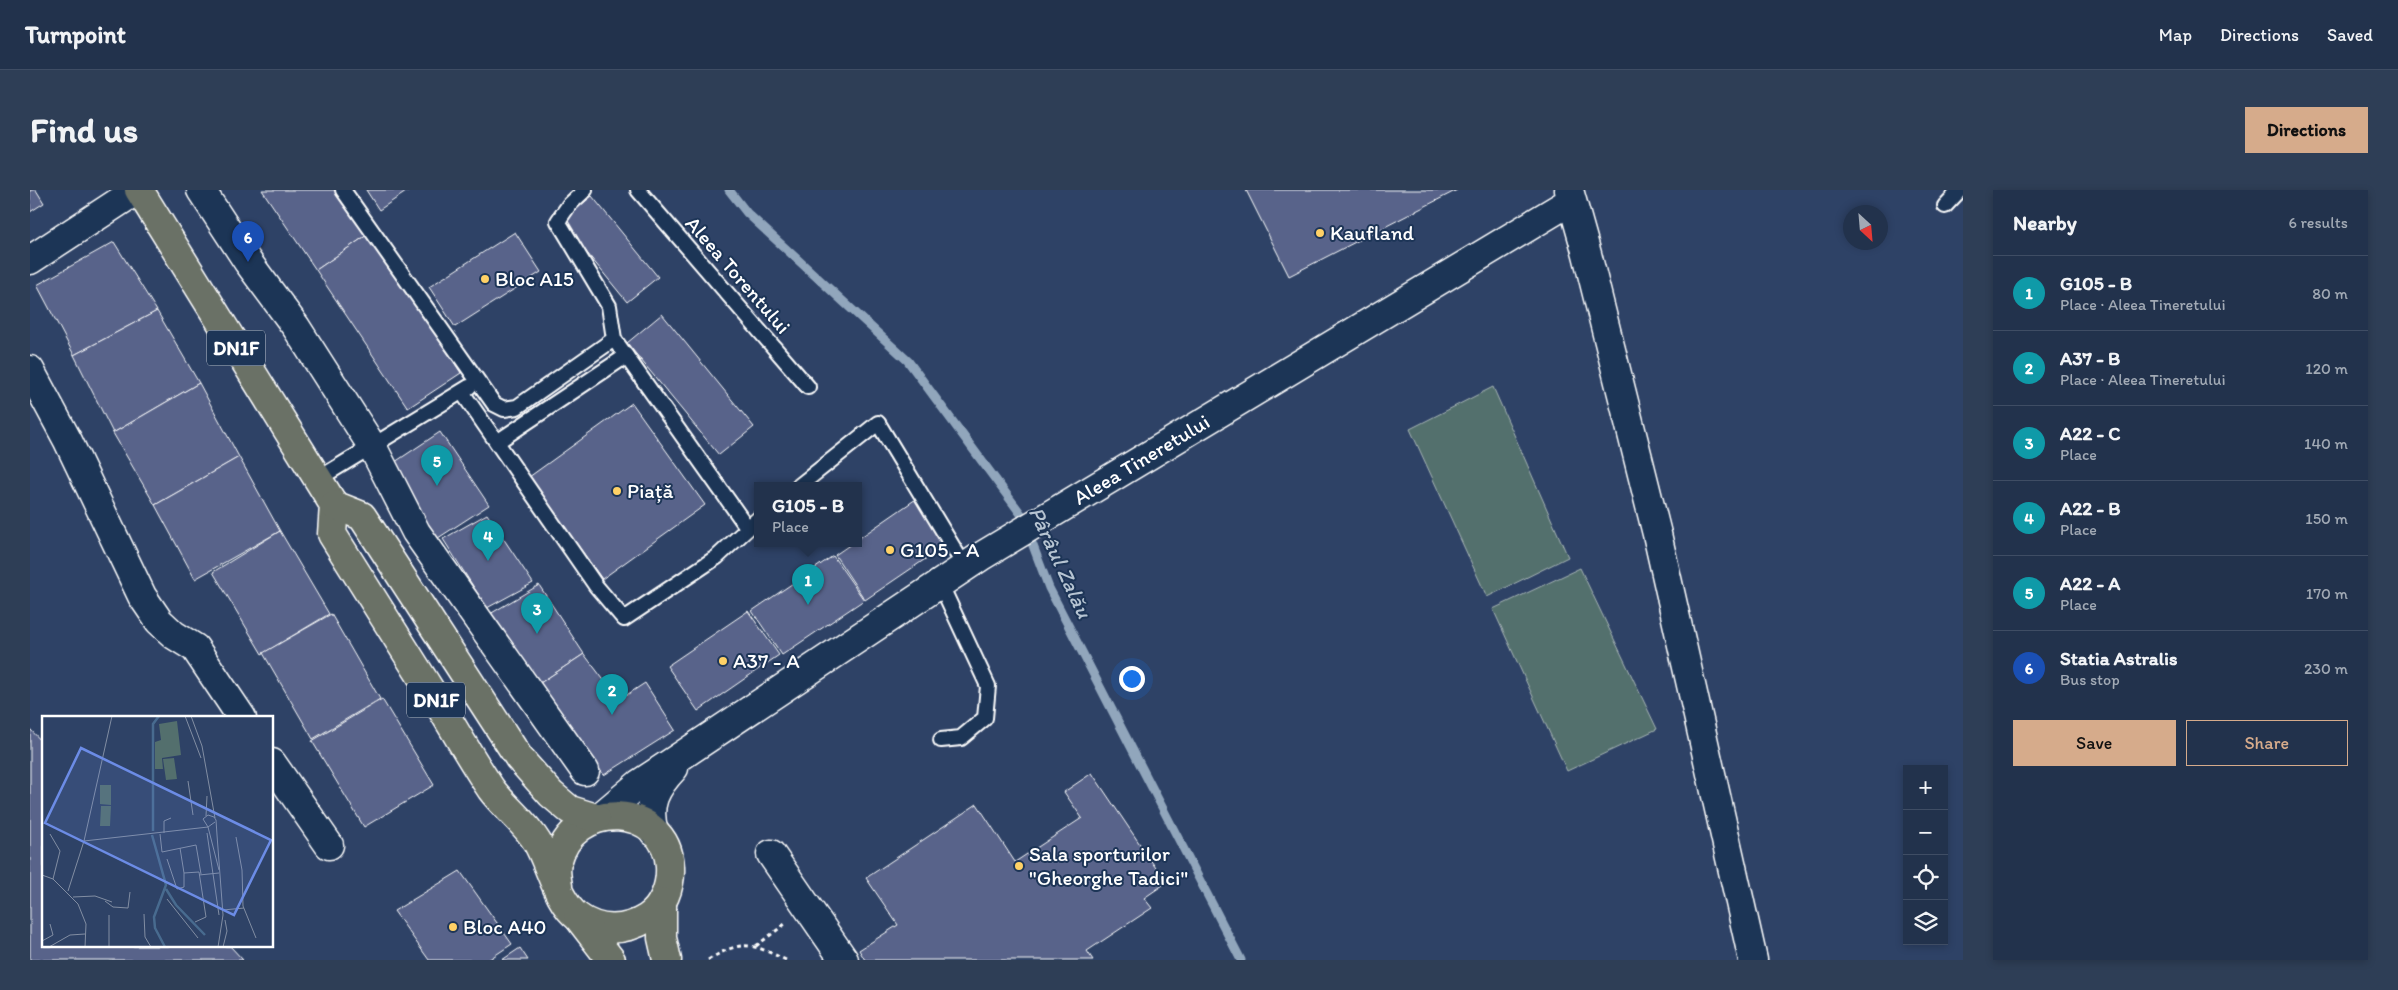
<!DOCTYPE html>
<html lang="en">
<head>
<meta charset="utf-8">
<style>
	body { margin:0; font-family:Itim,sans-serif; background:#2e3e56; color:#f1f3f6 }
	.controls { position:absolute; right:15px; bottom:15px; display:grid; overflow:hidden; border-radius:0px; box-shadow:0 2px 8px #0003 }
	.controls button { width:45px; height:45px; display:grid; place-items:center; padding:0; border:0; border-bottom:1px solid #3f4d64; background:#22324c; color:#f1f3f6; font:25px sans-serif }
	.compass { position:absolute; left:1813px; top:15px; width:45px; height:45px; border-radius:50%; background:#22324c; box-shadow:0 2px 8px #0003; rotate:154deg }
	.you { position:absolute; left:1101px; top:488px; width:18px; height:18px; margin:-12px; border:4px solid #fff; border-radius:50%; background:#1a73e8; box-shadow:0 0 0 8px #1a73e833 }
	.badge { display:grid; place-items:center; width:32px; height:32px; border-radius:50%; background:#d6ab8b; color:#fff; font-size:16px; font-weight:700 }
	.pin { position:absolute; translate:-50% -41px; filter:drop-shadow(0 1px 2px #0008) }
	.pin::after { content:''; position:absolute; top:26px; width:18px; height:15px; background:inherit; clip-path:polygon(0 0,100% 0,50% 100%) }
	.popup { position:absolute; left:724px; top:292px; width:108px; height:65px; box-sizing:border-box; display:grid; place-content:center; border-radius:0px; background:#22324c; filter:drop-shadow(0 1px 4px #0005); font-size:16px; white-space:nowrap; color:#a2aab5 }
	.popup b { font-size:19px; color:#f1f3f6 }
	.popup::after { content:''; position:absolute; left:50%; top:100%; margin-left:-10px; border:10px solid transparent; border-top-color:#22324c }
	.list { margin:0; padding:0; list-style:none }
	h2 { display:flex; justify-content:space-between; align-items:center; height:65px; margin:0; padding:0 20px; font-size:21px }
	h2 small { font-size:16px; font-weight:400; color:#a2aab5 }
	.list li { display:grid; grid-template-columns:32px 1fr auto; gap:15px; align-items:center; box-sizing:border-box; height:75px; padding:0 20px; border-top:1px solid #3f4d64 }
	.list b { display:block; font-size:19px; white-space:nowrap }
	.list p { margin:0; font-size:16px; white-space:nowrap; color:#a2aab5 }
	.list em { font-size:16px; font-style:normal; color:#a2aab5 }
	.actions { display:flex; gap:10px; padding:15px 20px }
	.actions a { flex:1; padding:11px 0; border:1px solid #d6ab8b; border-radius:0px; text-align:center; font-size:18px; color:#d6ab8b }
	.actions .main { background:#d6ab8b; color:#111 }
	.icon { flex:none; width:28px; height:28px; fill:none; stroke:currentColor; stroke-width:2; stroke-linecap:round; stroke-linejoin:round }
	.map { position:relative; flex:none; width:1933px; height:770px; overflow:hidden; border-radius:0px }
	header { display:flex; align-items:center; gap:30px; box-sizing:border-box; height:70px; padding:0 25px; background:#22324c; border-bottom:1px solid #3f4d64 }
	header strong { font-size:24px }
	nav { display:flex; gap:28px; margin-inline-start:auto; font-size:18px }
	.intro { display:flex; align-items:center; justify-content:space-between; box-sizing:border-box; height:120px; padding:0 30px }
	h1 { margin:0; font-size:35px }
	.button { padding:12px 22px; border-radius:0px; background:#d6ab8b; color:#111; font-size:18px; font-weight:700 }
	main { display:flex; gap:30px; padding:0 30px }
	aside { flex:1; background:#22324c; border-radius:0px; box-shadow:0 2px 8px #0003 }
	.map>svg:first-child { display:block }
	.green { fill:#536f6d; stroke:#a9b7b6 }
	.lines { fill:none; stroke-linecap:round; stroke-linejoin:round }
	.stream { stroke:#91a6bc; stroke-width:9 }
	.building { fill:#58648a; stroke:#fff }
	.lane-casing { stroke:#fff; stroke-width:18 }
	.street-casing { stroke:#fff; stroke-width:31 }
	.primary-casing { stroke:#fff; stroke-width:31 }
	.path { stroke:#fff; stroke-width:3; stroke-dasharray:4 4; stroke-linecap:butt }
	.lane { stroke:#1d3557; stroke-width:14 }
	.street { stroke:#1d3557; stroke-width:28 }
	.primary { stroke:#6a7166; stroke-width:28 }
	.poi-dot { fill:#ffd166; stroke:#1d3557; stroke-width:2 }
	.labels { text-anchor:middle; stroke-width:4; stroke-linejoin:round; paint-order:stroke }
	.shield { fill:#1d3557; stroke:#bbc2cd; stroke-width:1 }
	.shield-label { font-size:20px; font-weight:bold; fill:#fff }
	.poi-label { font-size:21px; fill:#fff; stroke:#1d3557; text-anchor:start }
	.street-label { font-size:21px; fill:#fff; stroke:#1d3557 }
	.water-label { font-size:22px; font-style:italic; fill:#b6c4d2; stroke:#1d3557 }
	.inset-river { fill:none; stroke:#486b8f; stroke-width:2.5 }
	.inset-road { fill:none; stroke:#828ea3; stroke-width:1 }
	.view { fill:#6c8ce6; fill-opacity:0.15; stroke:#6c8ce6; stroke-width:2.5 }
	.inset-edge { fill:none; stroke:#fff; stroke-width:2.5 }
</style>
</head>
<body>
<header>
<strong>Turnpoint</strong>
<nav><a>Map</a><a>Directions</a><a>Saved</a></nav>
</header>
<div class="intro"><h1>Find us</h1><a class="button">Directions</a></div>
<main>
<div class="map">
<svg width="1933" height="770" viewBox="0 0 1933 770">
	<rect width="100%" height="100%" fill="#2e4266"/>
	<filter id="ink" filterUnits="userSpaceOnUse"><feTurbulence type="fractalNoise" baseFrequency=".02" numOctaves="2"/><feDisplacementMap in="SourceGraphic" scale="10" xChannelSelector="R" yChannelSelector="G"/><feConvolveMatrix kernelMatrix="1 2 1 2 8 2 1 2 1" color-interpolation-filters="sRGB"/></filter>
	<g filter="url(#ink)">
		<g class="green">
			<polygon points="1463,197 1538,367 1457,407 1380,239"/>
			<polygon points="1550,378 1627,539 1537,581 1463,419"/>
		</g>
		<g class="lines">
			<polyline class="stream" points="699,0 717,23 878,171 991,324 1019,398 1211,770"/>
		</g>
		<g class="building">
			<polygon points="0,0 6,0 14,13 0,22"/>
			<polygon points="232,0 307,0 340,43 286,80"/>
			<polygon points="336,0 379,0 349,20"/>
			<polygon points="1216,0 1427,0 1259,86"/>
			<polygon points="562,6 628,87 597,112 531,31"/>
			<polygon points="485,42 511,82 425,137 399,97"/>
			<polygon points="340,43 431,183 378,218 286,80"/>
			<polygon points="84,52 127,121 44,165 7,95"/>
			<polygon points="127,121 169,193 83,243 44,165"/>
			<polygon points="632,124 724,237 689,265 597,153"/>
			<polygon points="169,193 209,267 125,315 83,243"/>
			<polygon points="602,213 675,315 572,389 499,287"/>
			<polygon points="410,242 459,315 405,350 356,278"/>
			<polygon points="209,267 250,341 165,389 125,315"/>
			<polygon points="886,309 916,355 835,410 805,365 821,354 828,354 828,349"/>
			<polygon points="457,324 503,393 457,418 413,349"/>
			<polygon points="250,341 299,424 232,464 183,382"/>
			<polygon points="803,366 834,410 752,465 722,421"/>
			<polygon points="509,395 554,464 507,495 460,424"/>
			<polygon points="718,421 749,465 668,521 637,476"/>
			<polygon points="301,424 350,509 283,549 233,463"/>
			<polygon points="554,464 589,510 615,493 645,540 574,585 507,495"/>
			<polygon points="352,509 404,595 334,637 282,551"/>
			<polygon points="0,539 14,554 14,756 200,756 213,770 0,770"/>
			<polygon points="1062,583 1136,693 1114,708 1122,718 1057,761 1063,770 835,770 829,760 868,735 836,688 947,614 985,672 1052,628 1034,602"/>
			<polygon points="430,681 482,754 458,770 399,770 364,721"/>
			<polygon points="490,758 498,770 472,770"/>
		</g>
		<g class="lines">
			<defs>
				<g id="lane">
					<polyline points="313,0 464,214 474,219 487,217 584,149 579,116 528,31 539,15 555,0"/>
					<polyline points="608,0 778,197"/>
					<polyline points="1915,16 1930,0"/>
					<polyline points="584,149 717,337"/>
					<polyline points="432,202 566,396 594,429 687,367 728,329"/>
					<polyline points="467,252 596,166"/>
					<polyline points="288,289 439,197"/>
					<polyline points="769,296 848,233 935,377"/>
					<polyline points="910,393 958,496 955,528 931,548 911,550"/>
				</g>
				<g id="street">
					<polyline points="171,0 218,72 266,137 342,256 386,342 555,581"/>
					<polyline points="1539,0 1557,64 1627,344 1723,770"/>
					<polyline points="0,70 107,0"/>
					<polyline points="0,180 38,251 112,406 129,431 144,445 165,458 212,528"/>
					<polyline points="242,573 299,655"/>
					<path id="s1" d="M 571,626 L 609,594 L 950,367 L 1541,11"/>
					<path d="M 624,642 C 616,615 625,598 644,578"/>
					<polyline points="741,664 814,770"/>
				</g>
				<g id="primary">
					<path d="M 109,0 L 304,315 L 302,344 C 338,401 374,459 410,516 C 427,544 443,572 461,599 C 475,618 495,632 507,652 C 520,674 527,712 548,727 C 569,742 595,742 617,728 C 633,718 641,696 640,677 C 637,613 543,607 527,673 C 525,680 527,689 528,696"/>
					<polyline points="304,315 332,326 489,568 521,604 540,620 566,628"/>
					<polyline points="632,712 632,748 637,770"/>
					<polyline points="548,727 581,770"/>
				</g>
			</defs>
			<use href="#lane" class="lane-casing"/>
			<use href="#street" class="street-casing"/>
			<use href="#primary" class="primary-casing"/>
			<g class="path">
				<polyline points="726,756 755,734"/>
				<path d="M 678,770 C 713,749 720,753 756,770"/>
			</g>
			<use href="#lane" class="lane"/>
			<use href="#street" class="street"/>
			<use href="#primary" class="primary"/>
		</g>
	</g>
	<g class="poi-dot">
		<circle cx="1290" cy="43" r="5"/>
		<circle cx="455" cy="89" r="5"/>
		<circle cx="587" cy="301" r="5"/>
		<circle cx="860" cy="360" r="5"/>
		<circle cx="693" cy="471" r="5"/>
		<circle cx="989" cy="676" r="5"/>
		<circle cx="423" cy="737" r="5"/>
	</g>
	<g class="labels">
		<g class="shield">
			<rect x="177" y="140.5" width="58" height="35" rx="4"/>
			<rect x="377" y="492.5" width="58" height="35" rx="4"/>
		</g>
		<g class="shield-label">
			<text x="206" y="165">DN1F</text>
			<text x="406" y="517">DN1F</text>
		</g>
		<g class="poi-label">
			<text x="1300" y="50">Kaufland</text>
			<text x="465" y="96">Bloc A15</text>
			<text x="597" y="308">Piață</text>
			<text x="870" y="367">G105 - A</text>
			<text x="703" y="478">A37 - A</text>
			<text x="999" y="671">Sala sporturilor<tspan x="999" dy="24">"Gheorghe Tadici"</tspan></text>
			<text x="433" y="744">Bloc A40</text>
		</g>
		<g class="street-label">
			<text transform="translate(708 85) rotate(49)" y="7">Aleea Torentului</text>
			<text dy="7" stroke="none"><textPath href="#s1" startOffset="648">Aleea Tineretului</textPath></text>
		</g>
		<g class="water-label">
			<text transform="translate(1031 372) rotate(65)" y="8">Pârâul Zalău</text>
		</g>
	</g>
	<g transform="translate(12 526)">
		<rect width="231" height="231" fill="#2e4266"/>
		<path d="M 135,5 L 139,39 L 120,42 L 121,53 L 113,53 L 113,26 L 119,24 L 117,8 ZM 132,42 L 135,63 L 124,64 L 121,43 ZM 58,69 L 69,69 L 69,89 L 58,88 ZM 59,90 L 69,90 L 68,110 L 58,110 Z" fill="#536f6d"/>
		<path class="inset-river" d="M 111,115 L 111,8 L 117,0M 110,119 L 124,169 L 112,201 L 113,212 L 123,231M 124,173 L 134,189 L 163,219"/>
		<path class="inset-road" d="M 143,0 L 159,42M 149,0 L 160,30 L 173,102M 146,65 L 151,99M 164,100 L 165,80M 173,106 L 166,111 L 161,103 L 166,99 L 172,101 L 174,104 L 175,119 L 181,199 L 176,231M 166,111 L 177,154M 122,117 L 122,105 L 129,102M 165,117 L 177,199M 8,118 L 18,135 L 11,163M 118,118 L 120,136 L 154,129 L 159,158M 194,121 L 200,154 L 201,190 L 214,222M 42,125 L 166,111M 138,132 L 142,157M 125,143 L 135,173 L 142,171 L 142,157 L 157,156 L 164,201 L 153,206M 0,159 L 11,163 L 36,188 L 44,208 L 43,231M 157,159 L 177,157M 26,175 L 42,125 L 70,0M 31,181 L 53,180 L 70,186M 125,183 L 156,222M 63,185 L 71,191 L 86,192 L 88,176M 181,194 L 202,192M 102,198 L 103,221 L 109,231M 67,199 L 67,231M 0,225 L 11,219 L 8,208M 7,231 L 28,219 L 43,218M 181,231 L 185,215 L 183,204"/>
		<path class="view" d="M 39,32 L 229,124 L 192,199 L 3,107 Z"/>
		<rect width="231" height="231" class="inset-edge"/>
	</g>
</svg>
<div class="controls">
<button>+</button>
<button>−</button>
<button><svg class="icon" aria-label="locate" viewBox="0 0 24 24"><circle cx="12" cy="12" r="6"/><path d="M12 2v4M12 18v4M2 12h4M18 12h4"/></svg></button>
<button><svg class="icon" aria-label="layers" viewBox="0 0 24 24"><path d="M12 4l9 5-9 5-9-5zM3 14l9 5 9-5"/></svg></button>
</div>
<svg class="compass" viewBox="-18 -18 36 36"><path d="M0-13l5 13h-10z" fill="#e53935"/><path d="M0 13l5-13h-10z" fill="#a2aab5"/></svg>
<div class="you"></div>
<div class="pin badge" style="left:778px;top:415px;background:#0f9aa8">1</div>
<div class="popup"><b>G105 - B</b>Place</div>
<div class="pin badge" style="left:582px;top:525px;background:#0f9aa8">2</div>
<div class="pin badge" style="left:507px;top:444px;background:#0f9aa8">3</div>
<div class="pin badge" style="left:458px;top:371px;background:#0f9aa8">4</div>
<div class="pin badge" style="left:407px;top:296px;background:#0f9aa8">5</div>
<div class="pin badge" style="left:218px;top:72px;background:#1a4fb4">6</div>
</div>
<aside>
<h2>Nearby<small>6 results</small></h2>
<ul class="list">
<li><span class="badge" style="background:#0f9aa8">1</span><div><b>G105 - B</b><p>Place · Aleea Tineretului</p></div><em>80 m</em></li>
<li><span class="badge" style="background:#0f9aa8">2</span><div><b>A37 - B</b><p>Place · Aleea Tineretului</p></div><em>120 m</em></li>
<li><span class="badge" style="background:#0f9aa8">3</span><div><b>A22 - C</b><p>Place</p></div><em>140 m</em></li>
<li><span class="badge" style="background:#0f9aa8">4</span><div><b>A22 - B</b><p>Place</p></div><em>150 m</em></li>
<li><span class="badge" style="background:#0f9aa8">5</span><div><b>A22 - A</b><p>Place</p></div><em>170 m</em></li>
<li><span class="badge" style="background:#1a4fb4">6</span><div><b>Statia Astralis</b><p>Bus stop</p></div><em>230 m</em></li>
</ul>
<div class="actions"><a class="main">Save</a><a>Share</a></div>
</aside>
</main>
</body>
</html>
